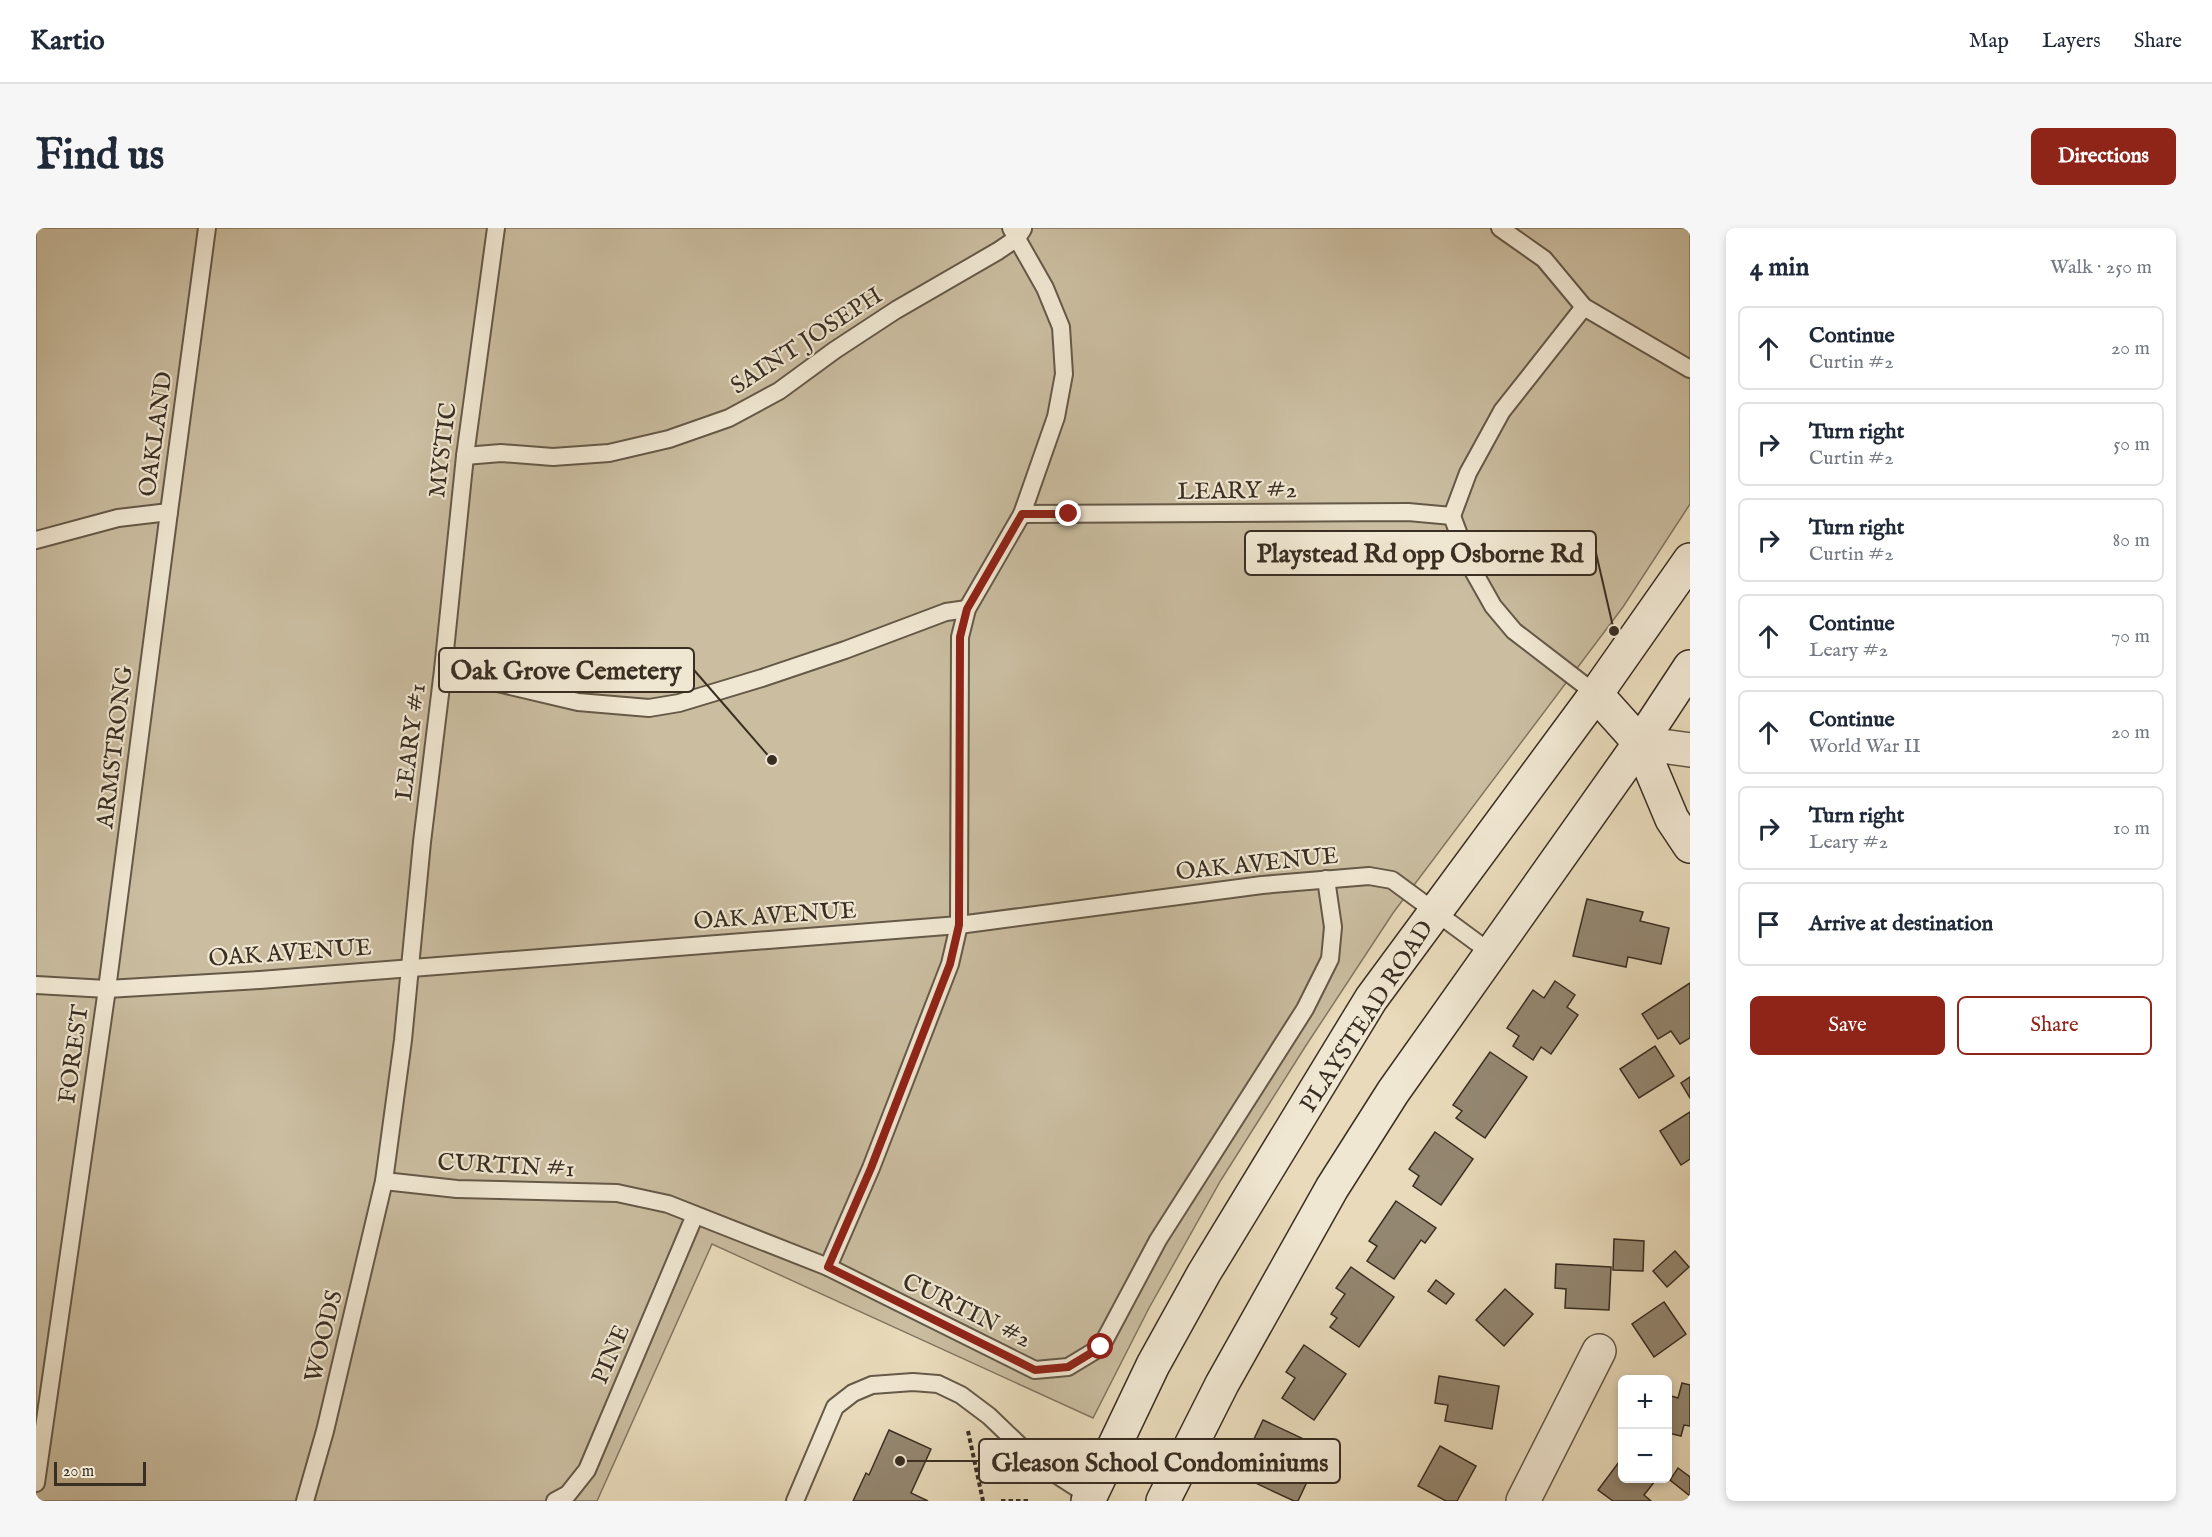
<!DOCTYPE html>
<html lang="en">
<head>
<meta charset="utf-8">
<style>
	body { margin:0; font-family:"IM FELL English",serif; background:#f6f6f7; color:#1f2937 }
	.controls { position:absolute; right:18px; bottom:18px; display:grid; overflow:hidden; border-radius:9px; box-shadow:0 3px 9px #0003 }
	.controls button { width:54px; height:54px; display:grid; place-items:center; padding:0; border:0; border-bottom:2px solid #e0e1e3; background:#fff; color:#1f2937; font:30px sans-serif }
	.scale { position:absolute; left:18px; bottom:15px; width:92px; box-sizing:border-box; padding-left:6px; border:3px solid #392e22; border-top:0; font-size:16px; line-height:21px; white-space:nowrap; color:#392e22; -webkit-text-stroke:4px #f0e7d2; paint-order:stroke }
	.stop { position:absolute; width:18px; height:18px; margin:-14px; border:4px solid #8f2418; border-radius:50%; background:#fff }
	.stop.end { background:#8f2418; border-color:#fff; box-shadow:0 2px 6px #0008 }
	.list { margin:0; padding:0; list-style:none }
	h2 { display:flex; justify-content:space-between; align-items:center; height:78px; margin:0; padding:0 24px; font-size:26px }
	h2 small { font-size:20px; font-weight:400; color:#747a83 }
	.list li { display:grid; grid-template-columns:39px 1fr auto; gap:18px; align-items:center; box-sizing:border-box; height:84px; margin:0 12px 12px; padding:0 12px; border:2px solid #e0e1e3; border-radius:9px }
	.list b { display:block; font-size:22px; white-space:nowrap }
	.list p { margin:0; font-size:20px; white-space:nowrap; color:#747a83 }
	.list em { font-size:20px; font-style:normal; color:#747a83 }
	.actions { display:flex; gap:12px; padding:18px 24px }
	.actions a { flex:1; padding:14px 0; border:2px solid #8f2418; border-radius:9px; text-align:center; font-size:21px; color:#8f2418 }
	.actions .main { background:#8f2418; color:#fff }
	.icon { flex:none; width:33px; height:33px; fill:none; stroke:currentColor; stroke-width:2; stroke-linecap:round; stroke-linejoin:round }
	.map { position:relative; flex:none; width:1654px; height:1273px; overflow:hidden; border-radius:9px }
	header { display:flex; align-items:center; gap:36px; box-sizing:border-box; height:84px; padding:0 30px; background:#fff; border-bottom:2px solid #e0e1e3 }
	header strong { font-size:28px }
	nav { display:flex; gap:33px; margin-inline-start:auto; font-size:21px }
	.intro { display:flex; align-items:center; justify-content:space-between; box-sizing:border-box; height:144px; padding:0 36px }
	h1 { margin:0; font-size:42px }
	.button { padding:15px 27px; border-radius:9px; background:#8f2418; color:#fff; font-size:21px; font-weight:700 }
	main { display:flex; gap:36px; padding:0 36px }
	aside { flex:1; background:#fff; border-radius:9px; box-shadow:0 3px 9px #0003 }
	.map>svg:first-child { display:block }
	.green { fill:#cabda0; stroke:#827661; stroke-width:1.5 }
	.building { fill:#948771; stroke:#392e22; stroke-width:1.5 }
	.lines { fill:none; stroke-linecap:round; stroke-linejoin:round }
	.lane-casing { stroke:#655948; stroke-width:20 }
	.street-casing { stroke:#655948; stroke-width:36 }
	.secondary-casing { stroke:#392e22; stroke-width:36 }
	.path { stroke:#392e22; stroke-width:4; stroke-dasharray:4.5 3; stroke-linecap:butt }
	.lane { stroke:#f0e7d2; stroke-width:16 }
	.street { stroke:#f0e7d2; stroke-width:33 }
	.secondary { stroke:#f0e7d2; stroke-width:33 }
	.route { stroke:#8f2418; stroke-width:8 }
	.labels { text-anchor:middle; stroke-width:4.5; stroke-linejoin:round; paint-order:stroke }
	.street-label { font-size:24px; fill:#392e22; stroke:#f0e7d2 }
	.leader { fill:none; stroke:#392e22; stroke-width:2 }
	.callout-dot { fill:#392e22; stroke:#f0e7d2; stroke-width:2 }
	.callout { fill:#f0e7d2; stroke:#392e22; stroke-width:2 }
	.callout-label { font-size:26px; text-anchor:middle; font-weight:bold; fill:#392e22 }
</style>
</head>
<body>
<header>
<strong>Kartio</strong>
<nav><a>Map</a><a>Layers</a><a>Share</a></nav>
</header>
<div class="intro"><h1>Find us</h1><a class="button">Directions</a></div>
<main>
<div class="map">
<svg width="1654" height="1273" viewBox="0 0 1654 1273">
	<rect width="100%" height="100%" fill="#e8daba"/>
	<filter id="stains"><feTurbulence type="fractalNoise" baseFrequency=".00333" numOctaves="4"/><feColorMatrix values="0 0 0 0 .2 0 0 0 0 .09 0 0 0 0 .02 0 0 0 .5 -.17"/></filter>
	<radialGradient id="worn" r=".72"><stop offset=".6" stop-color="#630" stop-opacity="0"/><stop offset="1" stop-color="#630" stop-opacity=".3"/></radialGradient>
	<polygon class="green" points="0,0 1654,0 1654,276 1587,379 1357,685 1269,819 1185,952 1113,1080 1057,1190 676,1016 561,1273 0,1273"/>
	<g class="building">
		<polygon points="1551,671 1607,684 1604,693 1633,700 1625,736 1592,729 1590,739 1537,728"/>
		<polygon points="1519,753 1539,767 1531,779 1542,787 1515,826 1505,819 1497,832 1477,818 1483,808 1471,800 1497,762 1508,770"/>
		<polygon points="1654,755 1654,810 1644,816 1635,803 1622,811 1606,786"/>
		<polygon points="1619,818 1638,848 1603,870 1584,841"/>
		<polygon points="1454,824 1491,849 1449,910 1420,890 1426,883 1417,877"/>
		<polygon points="1654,849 1654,870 1645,855"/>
		<polygon points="1654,884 1654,931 1645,937 1624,903"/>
		<polygon points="1399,904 1437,931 1405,977 1377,958 1383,948 1373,941"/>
		<polygon points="1360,973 1400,1000 1389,1015 1385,1012 1358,1051 1331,1033 1341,1018 1333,1013"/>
		<polygon points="1578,1011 1608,1013 1607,1043 1577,1042"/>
		<polygon points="1639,1023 1653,1039 1631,1059 1617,1043"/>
		<polygon points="1520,1036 1575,1039 1573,1082 1529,1080 1530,1061 1519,1060"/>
		<polygon points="1315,1039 1358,1069 1323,1119 1294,1099 1301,1090 1295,1086 1309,1066 1300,1060"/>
		<polygon points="1400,1052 1418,1066 1410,1076 1392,1063"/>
		<polygon points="1469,1061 1497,1086 1468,1118 1440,1092"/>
		<polygon points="1628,1074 1650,1106 1618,1129 1596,1096"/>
		<polygon points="1268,1117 1310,1146 1278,1192 1246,1170 1259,1150 1250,1144"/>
		<polygon points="1403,1148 1463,1158 1456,1201 1409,1193 1412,1177 1399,1175"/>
		<polygon points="1646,1155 1654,1157 1654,1198 1648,1197 1645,1208 1632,1205 1632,1167 1642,1170"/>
		<polygon points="1227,1192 1287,1220 1262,1273 1258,1273 1213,1252 1219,1238 1208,1232"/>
		<polygon points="853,1202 895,1221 875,1265 892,1273 817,1273 830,1245 833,1247"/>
		<polygon points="1404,1218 1440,1238 1421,1273 1410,1273 1382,1258"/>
		<polygon points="1586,1230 1586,1250 1616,1250 1619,1253 1608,1267 1615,1273 1577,1273 1562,1262"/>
		<polygon points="1642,1240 1654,1249 1654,1268 1634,1252"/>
	</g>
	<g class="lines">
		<defs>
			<g id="lane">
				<polyline points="1464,0 1508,31 1548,79 1654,141"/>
				<polyline points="429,228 465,225 517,229 573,225 633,211 693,190 743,163 799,122 860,82 962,23 981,10 987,1"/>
				<polyline points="986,286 1372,284 1416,288"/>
				<polyline points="1416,288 1432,245 1466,183 1548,79"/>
				<polyline points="1416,288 1435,339 1457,378 1478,403 1560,466"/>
				<polyline points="0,312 82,290 133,284 171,0"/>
				<polyline points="407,442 542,474 613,480 643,475 726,450 809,422 910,384 931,381"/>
				<polyline points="0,757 71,761 224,752 923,697 1226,657 1333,648 1356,652 1455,725"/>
				<polyline points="348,953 421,961 581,965 632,976 792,1039 999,1142 1032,1139 1065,1119 1122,1012 1269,781 1294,731 1297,699 1290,651"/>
				<polyline points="792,1039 835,940 914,736 923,697 924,409 931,381 986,286 1020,189 1028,146 1025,99 1009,60 975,0"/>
				<polyline points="0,1255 71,761 133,284"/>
				<polyline points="269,1273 289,1203 348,953 367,812 386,614 407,442 429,228 460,0"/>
				<polyline points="519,1273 532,1266 551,1242 659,987"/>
				<polyline points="759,1273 799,1179 817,1165 836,1157 877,1154 902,1156 925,1167 953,1188 1001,1234 1058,1271"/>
			</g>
			<g id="street">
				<polyline points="1604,515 1654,522"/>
				<polyline points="1487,1273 1563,1123"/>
			</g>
			<g id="secondary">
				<polyline points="1560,466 1604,515 1636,591 1654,618"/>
				<polyline points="1052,1273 1117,1137 1168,1045 1335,771 1560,466 1654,332"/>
				<polyline points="1127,1273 1186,1156 1296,960 1357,864 1604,515 1654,439"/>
			</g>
		</defs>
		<use href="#lane" class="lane-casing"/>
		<use href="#street" class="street-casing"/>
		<use href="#secondary" class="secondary-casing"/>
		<g class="path">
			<polyline points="932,1203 947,1273"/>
			<polyline points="965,1273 995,1273"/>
		</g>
		<use href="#lane" class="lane"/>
		<use href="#street" class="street"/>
		<use href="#secondary" class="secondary"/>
	</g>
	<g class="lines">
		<polyline class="route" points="1033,286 986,286 931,381 924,409 923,697 914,736 835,940 792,1039 999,1142 1032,1139 1065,1119"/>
	</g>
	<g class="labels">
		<g class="street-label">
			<text transform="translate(770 112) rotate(-33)" y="8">SAINT JOSEPH</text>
			<text transform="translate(119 206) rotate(-82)" y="8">OAKLAND</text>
			<text transform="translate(406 222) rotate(-83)" y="8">MYSTIC</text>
			<text transform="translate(1201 262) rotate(-1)" y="8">LEARY #2</text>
			<text transform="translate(374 514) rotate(-83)" y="8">LEARY #1</text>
			<text transform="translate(78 519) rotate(-83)" y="8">ARMSTRONG</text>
			<text transform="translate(1221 635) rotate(-6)" y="8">OAK AVENUE</text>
			<text transform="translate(739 687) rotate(-4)" y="8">OAK AVENUE</text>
			<text transform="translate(254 724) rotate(-4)" y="8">OAK AVENUE</text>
			<text transform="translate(1330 788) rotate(-57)" y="8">PLAYSTEAD ROAD</text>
			<text transform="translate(37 826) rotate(-82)" y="8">FOREST</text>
			<text transform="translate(470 937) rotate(3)" y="8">CURTIN #1</text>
			<text transform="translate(931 1082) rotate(26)" y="8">CURTIN #2</text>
			<text transform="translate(287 1108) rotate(-76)" y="8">WOODS</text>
			<text transform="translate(574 1126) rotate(-67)" y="8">PINE</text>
		</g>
	</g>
	<path class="leader" d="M1578 403L1560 325M736 532L658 442M864 1233L943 1233"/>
	<g class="callout-dot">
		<circle cx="1578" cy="403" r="6"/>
		<circle cx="736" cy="532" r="6"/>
		<circle cx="864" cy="1233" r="6"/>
	</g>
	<g class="callout">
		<rect x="1209" y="303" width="351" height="44" rx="6"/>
		<rect x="403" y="420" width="255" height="44" rx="6"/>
		<rect x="943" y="1211" width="361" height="44" rx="6"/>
	</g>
	<g class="callout-label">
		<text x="1384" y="334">Playstead Rd opp Osborne Rd</text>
		<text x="530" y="451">Oak Grove Cemetery</text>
		<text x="1124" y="1243">Gleason School Condominiums</text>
	</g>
	<rect width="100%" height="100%" filter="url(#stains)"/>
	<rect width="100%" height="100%" fill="url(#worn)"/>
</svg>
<div class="controls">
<button>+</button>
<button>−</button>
</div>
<div class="scale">20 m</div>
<div class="stop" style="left:1065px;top:1119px"></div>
<div class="stop end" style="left:1033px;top:286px"></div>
</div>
<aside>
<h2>4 min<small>Walk · 250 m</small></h2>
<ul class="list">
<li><svg class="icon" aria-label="ahead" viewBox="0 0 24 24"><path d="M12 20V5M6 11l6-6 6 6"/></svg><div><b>Continue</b><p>Curtin #2</p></div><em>20 m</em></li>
<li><svg class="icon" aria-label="right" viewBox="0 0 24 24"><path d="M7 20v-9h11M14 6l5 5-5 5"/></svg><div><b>Turn right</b><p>Curtin #2</p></div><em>50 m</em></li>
<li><svg class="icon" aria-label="right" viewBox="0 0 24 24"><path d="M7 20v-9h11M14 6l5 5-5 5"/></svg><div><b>Turn right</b><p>Curtin #2</p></div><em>80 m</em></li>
<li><svg class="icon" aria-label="ahead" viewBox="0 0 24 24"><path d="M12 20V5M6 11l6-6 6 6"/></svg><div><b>Continue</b><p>Leary #2</p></div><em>70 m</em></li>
<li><svg class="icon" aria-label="ahead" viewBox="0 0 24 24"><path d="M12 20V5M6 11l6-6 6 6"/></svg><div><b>Continue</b><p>World War II</p></div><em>20 m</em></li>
<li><svg class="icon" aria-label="right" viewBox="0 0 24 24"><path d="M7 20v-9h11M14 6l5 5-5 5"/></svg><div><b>Turn right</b><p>Leary #2</p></div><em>10 m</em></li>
<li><svg class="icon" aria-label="arrive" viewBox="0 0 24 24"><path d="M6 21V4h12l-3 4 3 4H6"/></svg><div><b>Arrive at destination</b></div></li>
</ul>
<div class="actions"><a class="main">Save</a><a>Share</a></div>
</aside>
</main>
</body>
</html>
